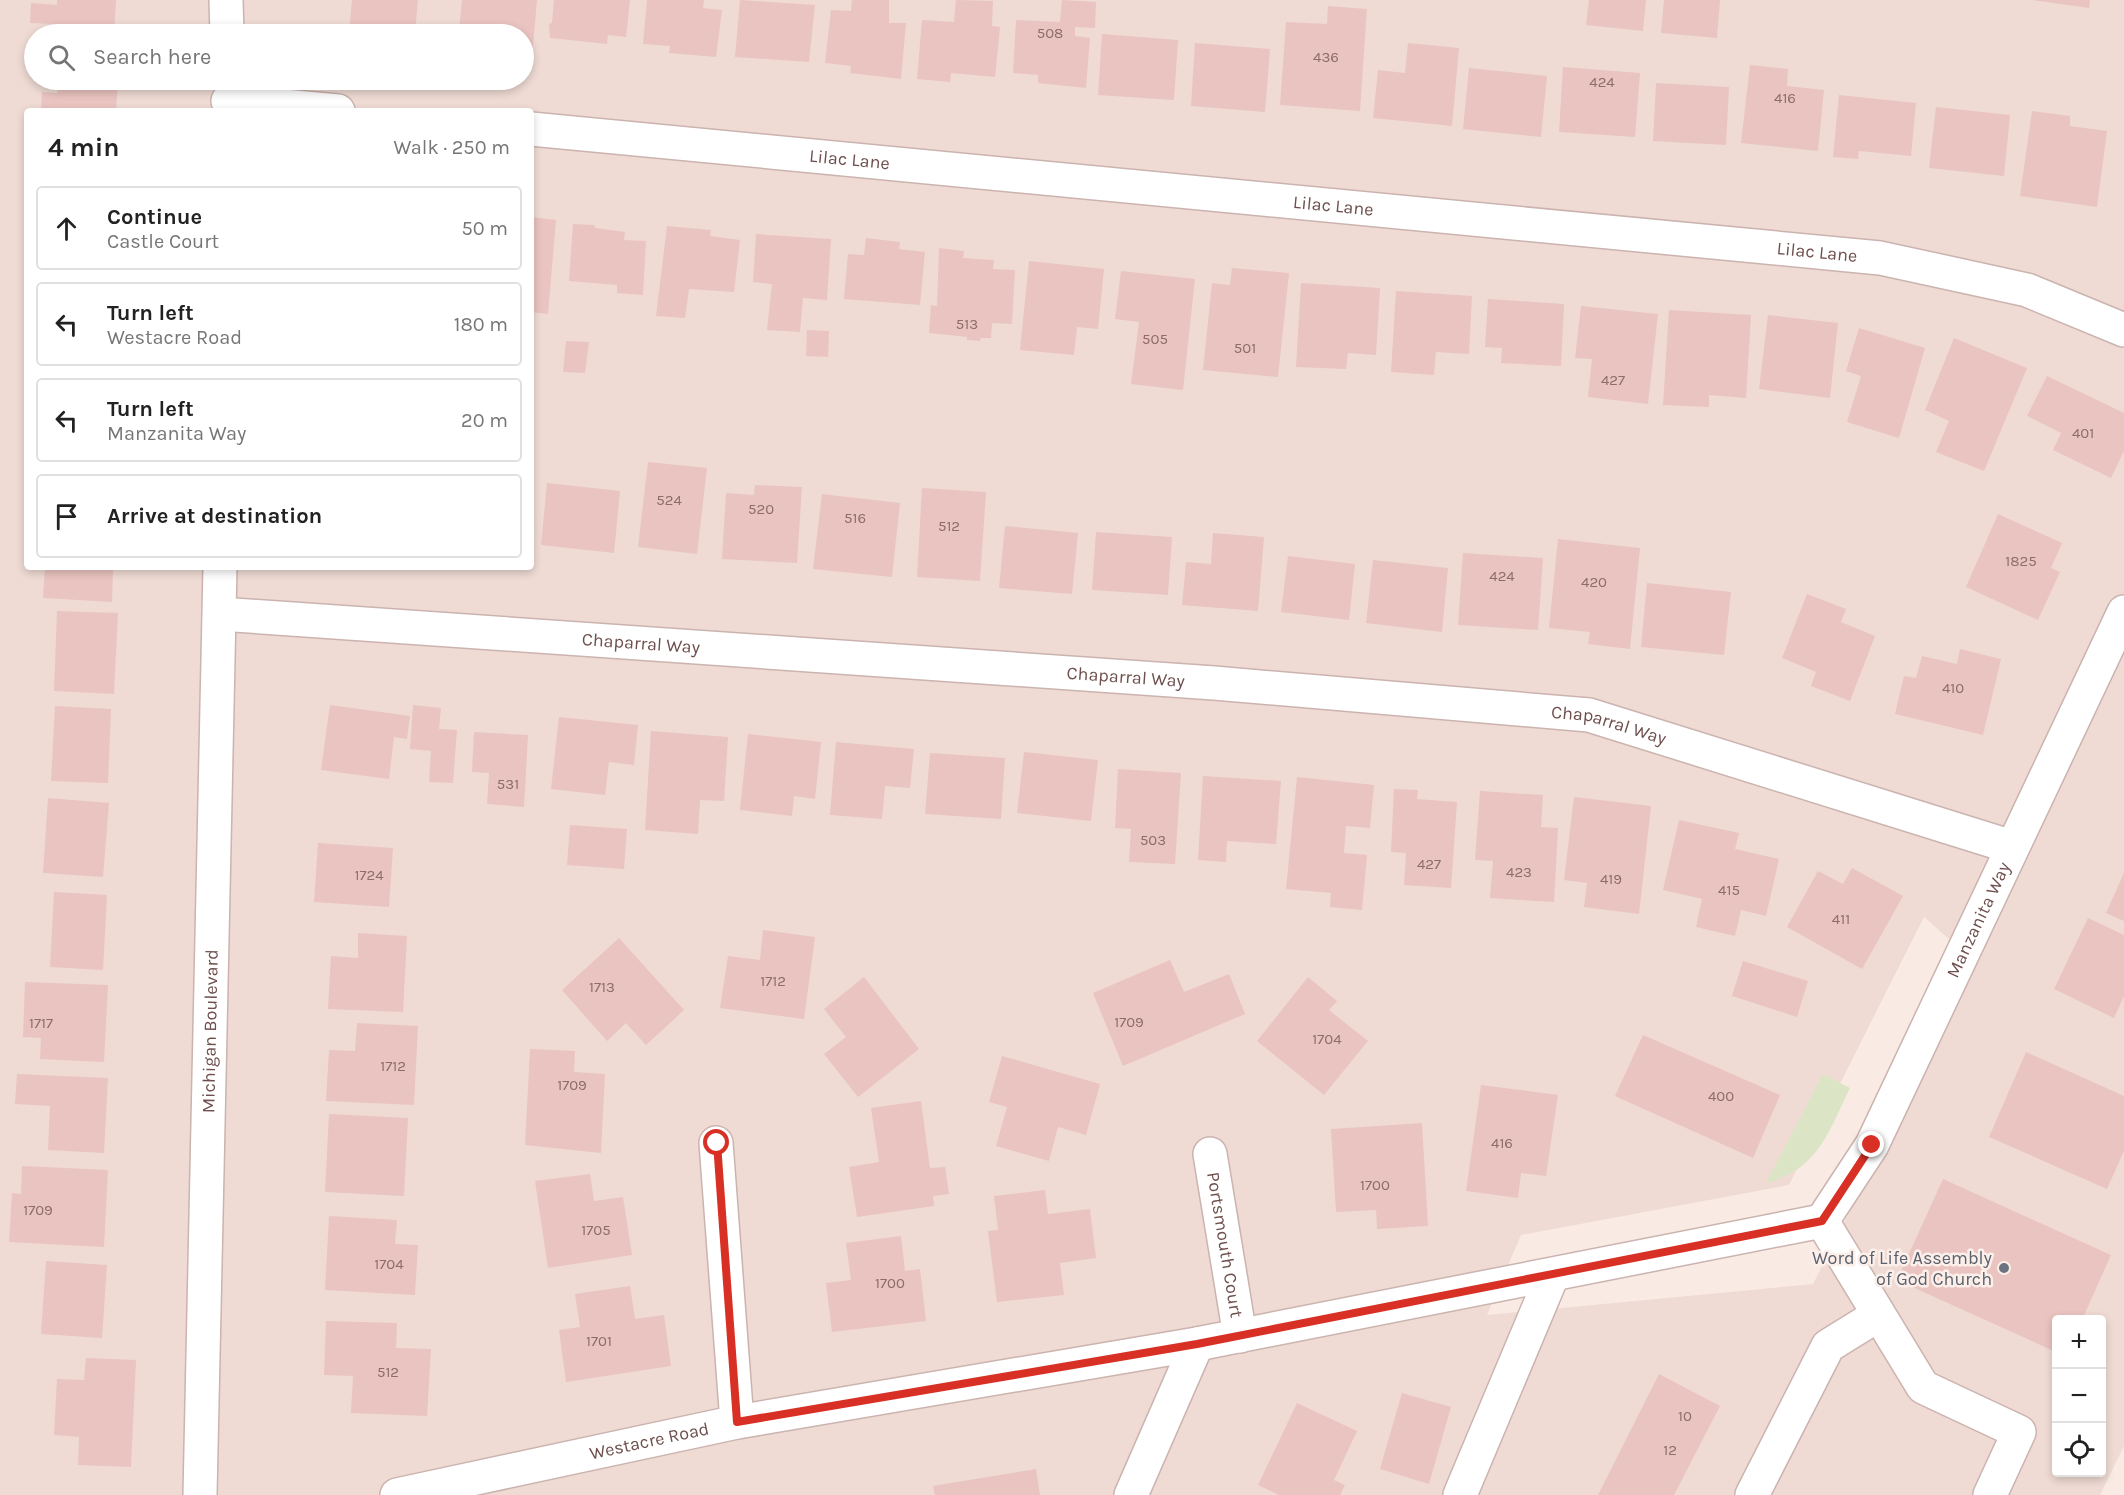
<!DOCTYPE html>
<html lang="en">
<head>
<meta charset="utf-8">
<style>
	body { margin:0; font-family:Karla,sans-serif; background:#f6f6f6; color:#222 }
	.controls { position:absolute; right:18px; bottom:18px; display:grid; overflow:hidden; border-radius:6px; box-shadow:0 3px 9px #0003 }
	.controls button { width:54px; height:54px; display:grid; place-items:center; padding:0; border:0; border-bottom:2px solid #e0e0e0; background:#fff; color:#222; font:30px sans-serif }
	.stop { position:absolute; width:18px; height:18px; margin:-14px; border:4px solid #d93025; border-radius:50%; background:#fff }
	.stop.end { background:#d93025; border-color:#fff; box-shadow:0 2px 6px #0008 }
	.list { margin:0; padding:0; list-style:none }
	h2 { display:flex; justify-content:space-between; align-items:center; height:78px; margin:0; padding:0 24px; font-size:26px }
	h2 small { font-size:20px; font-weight:400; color:#767676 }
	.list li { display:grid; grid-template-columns:39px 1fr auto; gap:18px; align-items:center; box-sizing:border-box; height:84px; margin:0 12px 12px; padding:0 12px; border:2px solid #e0e0e0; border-radius:6px }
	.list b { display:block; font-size:22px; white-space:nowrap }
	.list p { margin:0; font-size:20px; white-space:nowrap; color:#767676 }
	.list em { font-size:20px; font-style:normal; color:#767676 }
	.icon { flex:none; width:33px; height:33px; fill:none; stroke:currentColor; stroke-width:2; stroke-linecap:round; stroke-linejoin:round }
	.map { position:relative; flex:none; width:2124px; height:1495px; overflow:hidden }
	.search { position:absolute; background:#fff; box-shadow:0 3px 9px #0003; left:24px; top:24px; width:510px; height:66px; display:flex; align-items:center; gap:15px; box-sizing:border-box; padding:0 21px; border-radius:33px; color:#767676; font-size:22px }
	.panel { position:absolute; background:#fff; box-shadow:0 3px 9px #0003; left:24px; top:108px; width:510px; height:462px; border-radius:6px }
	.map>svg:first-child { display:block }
	.residential { fill:#efdbd4; fill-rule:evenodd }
	.green { fill:#dbe4c5 }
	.building { fill:#eac4c0 }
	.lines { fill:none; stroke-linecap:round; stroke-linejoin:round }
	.minor-casing { stroke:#cbb3af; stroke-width:36 }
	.minor { stroke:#fff; stroke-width:33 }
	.route { stroke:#d93025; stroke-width:8 }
	.worship-dot { fill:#6b7280; stroke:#fcefea; stroke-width:2 }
	.labels { text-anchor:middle; stroke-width:5; stroke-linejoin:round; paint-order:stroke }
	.number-label { font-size:15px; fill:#8d6c6a }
	.street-label { font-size:18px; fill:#6e4f4d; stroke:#fcefea }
	.worship-label { font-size:18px; fill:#5b616d; stroke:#fcefea; text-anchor:end }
</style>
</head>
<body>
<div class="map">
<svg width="2124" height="1495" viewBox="0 0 2124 1495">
	<rect width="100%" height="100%" fill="#f9ebe4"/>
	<path class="residential" d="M 0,0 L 2124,0 L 2124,1446 L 2100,1495 L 0,1495 ZM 34,34 L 524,34 L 524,80 L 34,80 ZM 27,111 L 531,111 L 531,567 L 27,567 ZM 1924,917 L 1976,963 L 1813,1284 L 1487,1315 L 1521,1235 L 1789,1185 ZM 2056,1320 L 2102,1320 L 2102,1472 L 2056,1472 Z"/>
	<path class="green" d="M 1823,1074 L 1850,1088 C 1829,1131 1818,1170 1766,1183 Z"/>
	<g class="building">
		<polygon points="57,0 116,0 114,34 55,34 55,24 30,23 31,3 57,5"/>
		<polygon points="352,0 418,0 415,34 349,34"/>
		<polygon points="462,0 537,0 533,46 524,45 524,34 479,34 459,31"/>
		<polygon points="554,0 630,0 626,37 608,35 607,44 550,38 549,24 552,23"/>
		<polygon points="647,0 704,0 703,8 722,10 716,57 669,53 670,46 643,44"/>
		<polygon points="740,0 815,5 809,62 735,57"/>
		<polygon points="852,0 889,0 889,23 906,23 901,79 850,73 851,66 825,63 831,10 851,11"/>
		<polygon points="956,0 993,1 992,26 1000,27 995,77 951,73 950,82 917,79 922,20 954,22"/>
		<polygon points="1062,0 1096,2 1095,28 1075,27 1075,36 1090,38 1086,88 1038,83 1038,75 1013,73 1016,20 1060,22"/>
		<polygon points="1589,0 1646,0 1643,31 1586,25"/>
		<polygon points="1664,0 1720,0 1717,38 1661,33"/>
		<polygon points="2032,0 2090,0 2089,8"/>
		<polygon points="1328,6 1367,9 1360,111 1280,105 1286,22 1327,24"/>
		<polygon points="1102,34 1178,40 1174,100 1098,95"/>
		<polygon points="1195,43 1270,49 1265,112 1191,106"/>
		<polygon points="1408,43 1459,48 1452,126 1373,118 1378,70 1405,73"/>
		<polygon points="1750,65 1788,69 1787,86 1824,90 1818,151 1741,143"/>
		<polygon points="1563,67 1640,73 1635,137 1559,132"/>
		<polygon points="1469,68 1547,76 1541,137 1463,129"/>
		<polygon points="58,80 118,80 116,111 41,111 42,92 57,93"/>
		<polygon points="1656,83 1729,87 1726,145 1653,141"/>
		<polygon points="1839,95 1916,103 1911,156 1859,151 1858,159 1833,157"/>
		<polygon points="1936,107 2010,115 2004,176 1929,168"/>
		<polygon points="2032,111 2070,116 2070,126 2107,131 2097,207 2020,196"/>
		<polygon points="531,217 556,220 548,314 531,312"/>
		<polygon points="573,224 594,225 595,228 625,232 624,240 646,241 643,295 617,293 617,285 569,281"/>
		<polygon points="667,226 711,230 710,236 740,240 734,292 689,289 685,318 656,316"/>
		<polygon points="756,234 831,239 827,300 803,298 800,332 767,330 772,284 753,282"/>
		<polygon points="866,238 900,242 899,249 925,252 920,305 844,299 848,254 864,255"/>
		<polygon points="939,248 964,251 963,258 994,260 993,269 1015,270 1012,324 992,323 991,338 981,338 980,341 967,340 967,337 929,333 931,305 937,306"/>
		<polygon points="1029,261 1104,269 1098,329 1077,327 1074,355 1020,350"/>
		<polygon points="1232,268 1289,273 1278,377 1203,370 1212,283 1230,285"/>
		<polygon points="1121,271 1195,279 1183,390 1131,384 1139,322 1115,319"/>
		<polygon points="1301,283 1380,288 1376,355 1348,353 1346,369 1296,367"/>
		<polygon points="1396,291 1472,296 1469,354 1436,352 1434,375 1391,372"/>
		<polygon points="1488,299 1564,304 1561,366 1501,363 1502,348 1485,347"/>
		<polygon points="1581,306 1658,314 1648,404 1588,397 1592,359 1575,358"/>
		<polygon points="1669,310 1751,315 1746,398 1709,395 1709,407 1663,405"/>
		<polygon points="1768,315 1838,323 1830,398 1759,389"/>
		<polygon points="1859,328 1925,348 1899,438 1847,422 1861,376 1846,371"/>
		<polygon points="807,330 829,331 828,357 806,356"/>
		<polygon points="1954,338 2027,368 1984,471 1936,452 1949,421 1925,410"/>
		<polygon points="566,341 589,342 585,373 563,372"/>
		<polygon points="2047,376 2124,413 2124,451 2111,478 2053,450 2061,433 2027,416"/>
		<polygon points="648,462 707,468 697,554 638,547"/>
		<polygon points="547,483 620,491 614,553 541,545"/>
		<polygon points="755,485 802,487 797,563 722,559 726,493 754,495"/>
		<polygon points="922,488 986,492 980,581 917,577"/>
		<polygon points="822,494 900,503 892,577 813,569"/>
		<polygon points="1998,514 2062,543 2051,568 2060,572 2038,620 1966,587"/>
		<polygon points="1005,526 1078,533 1072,594 999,588"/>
		<polygon points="1096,532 1172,537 1168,595 1092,590"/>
		<polygon points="1213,533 1264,537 1258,611 1182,605 1186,562 1211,564"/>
		<polygon points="1558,539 1640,548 1630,649 1588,644 1590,632 1549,628"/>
		<polygon points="1463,553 1543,558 1538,630 1458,625"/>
		<polygon points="1288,556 1355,564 1349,620 1281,612"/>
		<polygon points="1373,560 1448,568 1442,632 1366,623"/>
		<polygon points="45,567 101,567 101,570 113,570 112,602 43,598"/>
		<polygon points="1647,583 1731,592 1724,655 1641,647"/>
		<polygon points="1807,594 1846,609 1841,622 1875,636 1850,701 1811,686 1816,672 1782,658"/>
		<polygon points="57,611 118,613 114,694 54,691"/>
		<polygon points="1960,649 2001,659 1983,735 1895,714 1904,676 1916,678 1922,656 1957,664"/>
		<polygon points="330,705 410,716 407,739 394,737 389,779 321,770"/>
		<polygon points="413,705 441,708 439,729 457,730 453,783 429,782 431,751 410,749"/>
		<polygon points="55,706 111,709 108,783 51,781"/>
		<polygon points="559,717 638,725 634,765 609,762 605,795 551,789"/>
		<polygon points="651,731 728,737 724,801 700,800 698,834 645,830"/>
		<polygon points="474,732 528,735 524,807 487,804 489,773 472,772"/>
		<polygon points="748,734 821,742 815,799 794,796 792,816 740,810"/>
		<polygon points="836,742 914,749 910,788 885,786 882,819 830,815"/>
		<polygon points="1024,752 1098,760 1091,821 1017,813"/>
		<polygon points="930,753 1005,758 1001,819 925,814"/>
		<polygon points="1118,769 1181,773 1175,864 1129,862 1131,829 1115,828"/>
		<polygon points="1203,776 1281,781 1276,844 1227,841 1226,862 1198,860"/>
		<polygon points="1297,777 1374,785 1370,828 1346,826 1344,853 1367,855 1362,910 1330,907 1331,893 1286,889"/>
		<polygon points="1394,789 1418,790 1417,799 1457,802 1451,888 1404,885 1406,853 1391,852"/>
		<polygon points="1480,791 1543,795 1541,827 1558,828 1554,902 1490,898 1493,861 1475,860"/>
		<polygon points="1574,797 1651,806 1639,914 1584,907 1587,883 1564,880"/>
		<polygon points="48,798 109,803 103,877 43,873"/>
		<polygon points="1679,820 1739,833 1735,849 1779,859 1766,916 1741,910 1735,936 1696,927 1702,899 1663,890"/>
		<polygon points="570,825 627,829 624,869 567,865"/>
		<polygon points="318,843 393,848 389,907 314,902"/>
		<polygon points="1852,868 1903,896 1862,969 1787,927 1818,871 1843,884"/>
		<polygon points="2124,873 2124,921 2106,913"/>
		<polygon points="54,892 107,895 103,970 50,967"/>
		<polygon points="2088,918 2124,935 2124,996 2114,1018 2054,989"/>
		<polygon points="763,930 815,937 804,1019 720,1008 728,956 760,960"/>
		<polygon points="358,933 407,936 403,1012 328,1009 331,956 358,958"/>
		<polygon points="619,938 684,1010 646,1045 626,1023 607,1041 562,990"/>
		<polygon points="1170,960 1184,992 1229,974 1245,1014 1123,1066 1093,993"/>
		<polygon points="1743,961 1808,981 1797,1017 1732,996"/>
		<polygon points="864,977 919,1049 858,1097 824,1054 846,1037 824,1009"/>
		<polygon points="1308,977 1337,1001 1329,1010 1368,1041 1324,1095 1257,1041"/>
		<polygon points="25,982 108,985 104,1062 40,1059 41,1038 23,1037"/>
		<polygon points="357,1023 418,1026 414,1105 326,1101 329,1050 355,1051"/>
		<polygon points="1643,1035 1780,1095 1753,1158 1615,1096"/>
		<polygon points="530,1049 575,1051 574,1072 605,1074 601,1153 525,1145"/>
		<polygon points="2026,1052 2124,1096 2124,1151 2107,1189 1989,1137"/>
		<polygon points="1002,1056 1100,1084 1086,1135 1058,1127 1049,1161 996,1146 1007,1107 989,1102"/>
		<polygon points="17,1074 108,1078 104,1153 48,1150 50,1106 15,1104"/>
		<polygon points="1481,1085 1558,1095 1546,1176 1521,1173 1518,1198 1466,1191"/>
		<polygon points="921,1101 930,1168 945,1167 949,1194 933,1196 934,1206 857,1217 849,1167 879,1162 871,1108"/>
		<polygon points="329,1114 408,1118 404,1196 325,1192"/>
		<polygon points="1422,1123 1428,1226 1377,1229 1376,1210 1336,1212 1331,1129"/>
		<polygon points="22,1166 108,1170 104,1247 9,1242 12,1193 21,1194"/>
		<polygon points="590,1174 594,1201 623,1197 632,1255 548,1268 535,1181"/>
		<polygon points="1943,1179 2111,1255 2082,1320 2056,1320 2056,1352 1897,1280"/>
		<polygon points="1045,1190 1048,1214 1090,1209 1096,1258 1060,1263 1064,1295 997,1302 988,1231 998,1230 994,1196"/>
		<polygon points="329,1216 397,1220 395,1244 418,1245 415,1295 325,1290"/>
		<polygon points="901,1236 905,1271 920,1269 926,1321 832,1332 826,1283 851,1280 846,1243"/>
		<polygon points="46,1261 107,1265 102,1338 41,1334"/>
		<polygon points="630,1286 635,1319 664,1315 671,1366 566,1382 559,1330 580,1327 575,1294"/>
		<polygon points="326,1321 397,1323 396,1348 431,1349 427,1416 351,1413 353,1376 324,1375"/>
		<polygon points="86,1358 136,1360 131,1467 78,1465 79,1437 54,1435 57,1379 84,1380"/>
		<polygon points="1659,1374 1720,1406 1674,1495 1598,1495"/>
		<polygon points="1402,1393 1451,1407 1429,1484 1380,1469"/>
		<polygon points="1297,1403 1357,1431 1334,1480 1345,1485 1340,1495 1279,1495 1258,1485"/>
		<polygon points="1036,1469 1040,1495 935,1495 933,1486"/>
	</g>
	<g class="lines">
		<defs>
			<g id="minor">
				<polyline points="226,0 227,34"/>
				<polyline points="228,101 338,111"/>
				<path id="s1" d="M 531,129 L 1880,258 L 2027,290 L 2124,330"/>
				<path id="s2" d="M 220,614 L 1214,683 L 1589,715 L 2012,847"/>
				<polyline points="716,1143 737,1422"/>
				<path id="s3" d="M 1210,1154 L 1240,1336"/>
				<path id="s4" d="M 1822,1221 L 1872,1145 L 2124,612"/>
				<polyline points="1822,1221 1923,1387 2019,1432 1990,1495"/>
				<path id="s5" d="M 200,1495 L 220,567"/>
				<path id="s6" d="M 397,1495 L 737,1422 L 1197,1344 L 1822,1221"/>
				<polyline points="1131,1495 1197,1344"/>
				<polyline points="1460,1495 1552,1276"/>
				<polyline points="1752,1495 1828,1346 1878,1315"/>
			</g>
		</defs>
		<use href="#minor" class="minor-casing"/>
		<use href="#minor" class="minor"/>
	</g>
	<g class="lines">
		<polyline class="route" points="717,1143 737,1422 1197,1344 1822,1221 1872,1145"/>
	</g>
	<circle class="worship-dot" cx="2004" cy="1268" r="6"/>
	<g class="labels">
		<g class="number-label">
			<text x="1050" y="38">508</text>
			<text x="1326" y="62">436</text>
			<text x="1602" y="87">424</text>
			<text x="1785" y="103">416</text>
			<text x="967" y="329">513</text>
			<text x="1155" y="344">505</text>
			<text x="1245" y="353">501</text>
			<text x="1613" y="385">427</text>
			<text x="2083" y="438">401</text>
			<text x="669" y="505">524</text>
			<text x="761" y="514">520</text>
			<text x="855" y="523">516</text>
			<text x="949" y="531">512</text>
			<text x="2021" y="566">1825</text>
			<text x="1502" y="581">424</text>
			<text x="1594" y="587">420</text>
			<text x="1953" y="693">410</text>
			<text x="508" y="789">531</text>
			<text x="1153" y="845">503</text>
			<text x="1429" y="869">427</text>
			<text x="1519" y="877">423</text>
			<text x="369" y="880">1724</text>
			<text x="1611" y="884">419</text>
			<text x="1729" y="895">415</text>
			<text x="1841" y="924">411</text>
			<text x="773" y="986">1712</text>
			<text x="602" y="992">1713</text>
			<text x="1129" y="1027">1709</text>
			<text x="41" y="1028">1717</text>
			<text x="1327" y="1044">1704</text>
			<text x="393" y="1071">1712</text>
			<text x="572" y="1090">1709</text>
			<text x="1721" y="1101">400</text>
			<text x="1502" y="1148">416</text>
			<text x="1375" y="1190">1700</text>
			<text x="38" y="1215">1709</text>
			<text x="596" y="1235">1705</text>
			<text x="389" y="1269">1704</text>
			<text x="890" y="1288">1700</text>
			<text x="599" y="1346">1701</text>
			<text x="388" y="1377">512</text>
			<text x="1685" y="1421">10</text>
			<text x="1670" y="1455">12</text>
		</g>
		<g class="street-label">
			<text dy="6" stroke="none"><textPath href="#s1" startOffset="320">Lilac Lane</textPath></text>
			<text dy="6" stroke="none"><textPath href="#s1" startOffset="806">Lilac Lane</textPath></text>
			<text dy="6" stroke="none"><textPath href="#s1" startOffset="1292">Lilac Lane</textPath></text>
			<text dy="6" stroke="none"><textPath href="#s2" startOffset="422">Chaparral Way</textPath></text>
			<text dy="6" stroke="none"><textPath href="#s2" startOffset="908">Chaparral Way</textPath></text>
			<text dy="6" stroke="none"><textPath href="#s2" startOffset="1394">Chaparral Way</textPath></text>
			<text dy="6" stroke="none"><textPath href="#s4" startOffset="340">Manzanita Way</textPath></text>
			<text dy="6" stroke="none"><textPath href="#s5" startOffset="464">Michigan Boulevard</textPath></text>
			<text dy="6" stroke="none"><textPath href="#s3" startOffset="92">Portsmouth Court</textPath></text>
			<text dy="6" stroke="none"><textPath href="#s6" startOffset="258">Westacre Road</textPath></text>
		</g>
		<g class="worship-label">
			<text x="1992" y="1264">Word of Life Assembly<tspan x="1992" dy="21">of God Church</tspan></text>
		</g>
	</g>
</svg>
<div class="controls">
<button>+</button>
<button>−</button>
<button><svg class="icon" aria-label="locate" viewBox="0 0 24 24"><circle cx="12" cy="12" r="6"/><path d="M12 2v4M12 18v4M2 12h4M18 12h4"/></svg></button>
</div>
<div class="stop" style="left:717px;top:1143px"></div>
<div class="stop end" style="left:1872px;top:1145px"></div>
<div class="search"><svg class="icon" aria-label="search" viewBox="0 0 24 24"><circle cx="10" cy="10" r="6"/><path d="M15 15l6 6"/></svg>Search here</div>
<section class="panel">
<h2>4 min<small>Walk · 250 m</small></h2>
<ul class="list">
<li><svg class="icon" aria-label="ahead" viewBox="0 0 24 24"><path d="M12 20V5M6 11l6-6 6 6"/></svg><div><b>Continue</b><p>Castle Court</p></div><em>50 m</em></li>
<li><svg class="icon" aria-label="left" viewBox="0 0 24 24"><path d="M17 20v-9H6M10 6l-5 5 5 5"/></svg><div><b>Turn left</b><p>Westacre Road</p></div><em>180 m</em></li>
<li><svg class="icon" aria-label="left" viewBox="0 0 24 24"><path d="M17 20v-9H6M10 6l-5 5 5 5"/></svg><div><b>Turn left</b><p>Manzanita Way</p></div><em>20 m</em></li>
<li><svg class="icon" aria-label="arrive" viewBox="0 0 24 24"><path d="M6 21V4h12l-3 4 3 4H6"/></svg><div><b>Arrive at destination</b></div></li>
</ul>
</section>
</div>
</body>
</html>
